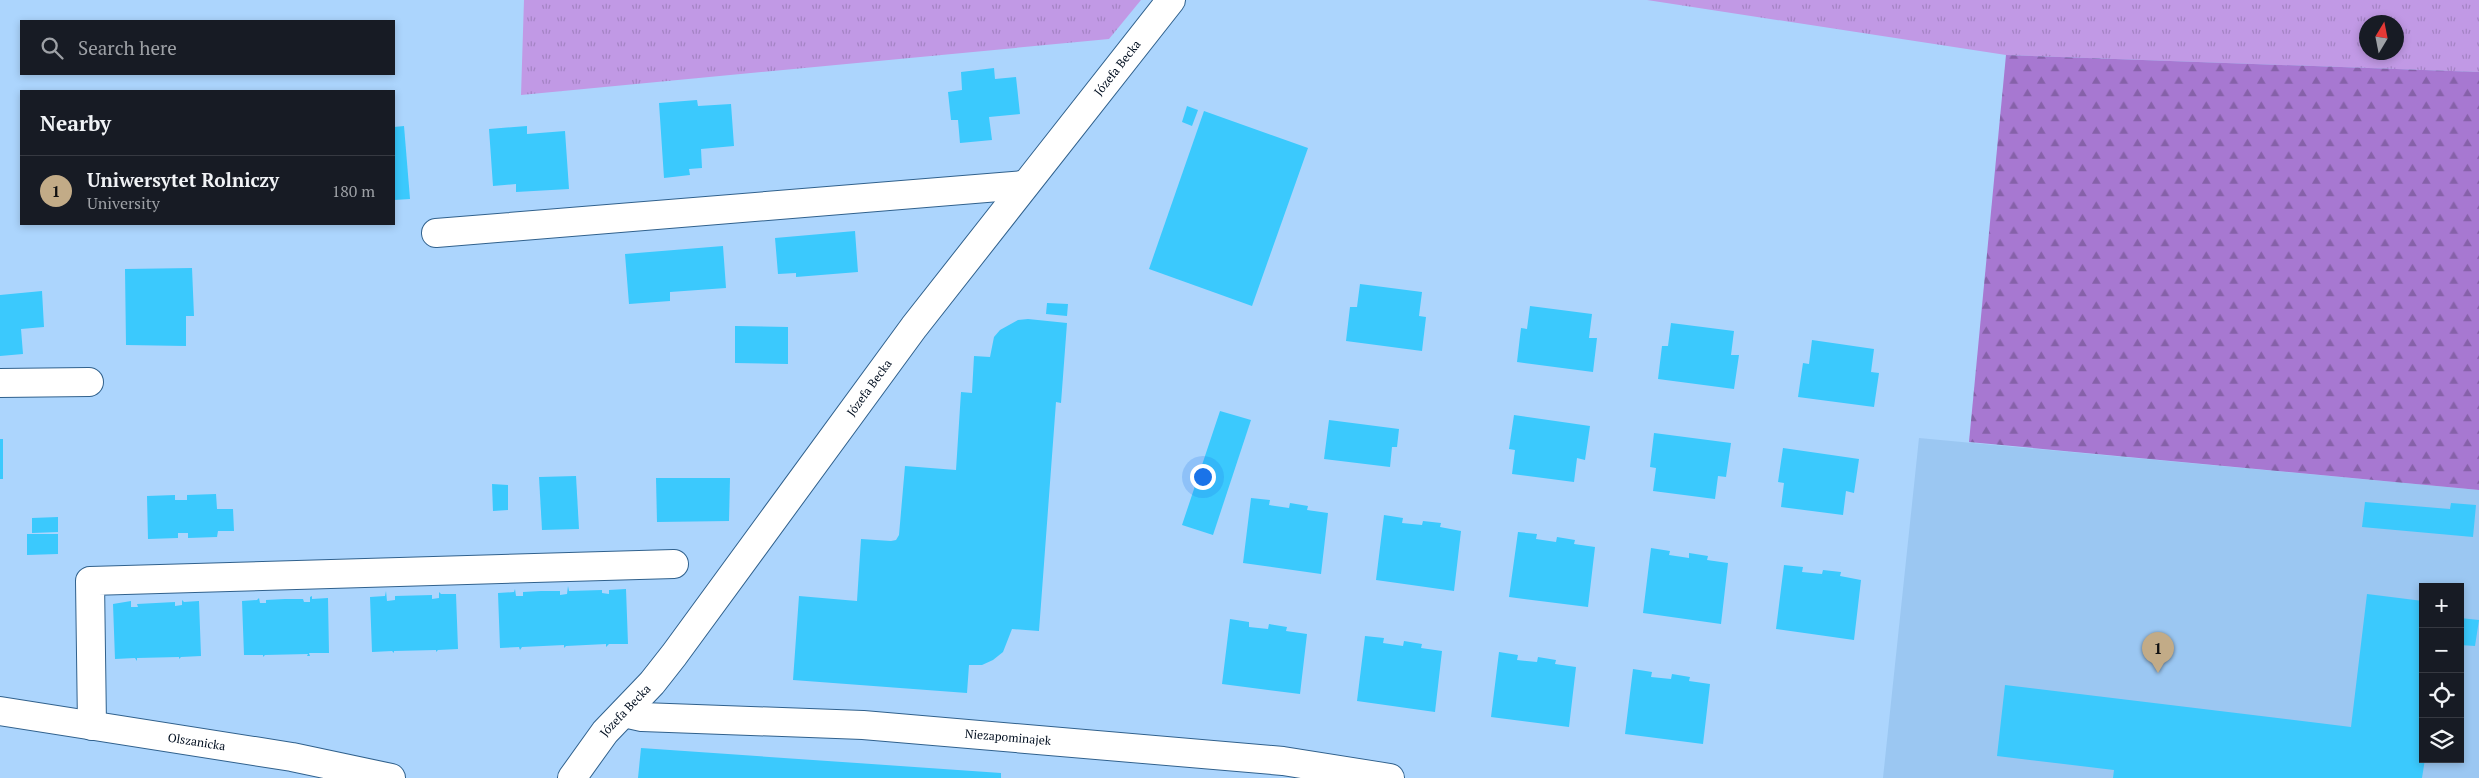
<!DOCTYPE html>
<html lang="en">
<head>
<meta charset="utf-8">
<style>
	body { margin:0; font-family:"PT Serif",serif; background:#242831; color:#f1f3f6 }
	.controls { position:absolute; right:15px; bottom:15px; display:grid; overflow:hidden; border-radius:0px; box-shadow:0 2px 8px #0003 }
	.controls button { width:45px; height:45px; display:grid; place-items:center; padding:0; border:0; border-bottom:1px solid #363941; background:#171b24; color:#f1f3f6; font:25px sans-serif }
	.compass { position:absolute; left:2359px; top:15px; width:45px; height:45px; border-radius:50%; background:#171b24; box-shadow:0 2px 8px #0003; rotate:10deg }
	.you { position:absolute; left:1202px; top:476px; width:18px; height:18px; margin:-12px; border:4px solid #fff; border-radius:50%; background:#1a73e8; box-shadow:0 0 0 8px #1a73e833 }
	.badge { display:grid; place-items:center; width:32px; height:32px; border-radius:50%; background:#c2ab87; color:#111; font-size:16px; font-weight:700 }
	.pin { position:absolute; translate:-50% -41px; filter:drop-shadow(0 1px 2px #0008) }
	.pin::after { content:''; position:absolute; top:26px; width:18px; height:15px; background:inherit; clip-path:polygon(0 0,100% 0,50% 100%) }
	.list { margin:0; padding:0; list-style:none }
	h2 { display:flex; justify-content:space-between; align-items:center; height:65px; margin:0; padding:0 20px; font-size:21px }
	h2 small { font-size:16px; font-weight:400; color:#9ea1a6 }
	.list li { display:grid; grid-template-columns:32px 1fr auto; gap:15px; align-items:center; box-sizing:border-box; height:70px; padding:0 20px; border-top:1px solid #363941 }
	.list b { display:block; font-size:19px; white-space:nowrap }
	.list p { margin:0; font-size:16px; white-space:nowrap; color:#9ea1a6 }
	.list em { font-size:16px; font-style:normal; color:#9ea1a6 }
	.icon { flex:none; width:28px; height:28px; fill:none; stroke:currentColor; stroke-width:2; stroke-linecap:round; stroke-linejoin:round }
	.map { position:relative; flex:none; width:2479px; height:778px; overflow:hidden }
	.search { position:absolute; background:#171b24; box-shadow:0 2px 8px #0003; left:20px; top:20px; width:375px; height:55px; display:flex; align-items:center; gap:12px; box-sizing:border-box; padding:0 18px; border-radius:0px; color:#9ea1a6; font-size:19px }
	.panel { position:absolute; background:#171b24; box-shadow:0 2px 8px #0003; left:20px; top:90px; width:375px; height:135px; border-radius:0px }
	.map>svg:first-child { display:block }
	.built { fill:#9bc7f2; fill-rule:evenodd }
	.grass { fill:url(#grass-tufts); fill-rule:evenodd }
	.forest { fill:url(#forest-firs) }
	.building { fill:#3bc9fd }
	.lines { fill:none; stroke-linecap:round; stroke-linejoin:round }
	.minor-casing { stroke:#30618d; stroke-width:30 }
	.minor { stroke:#fff; stroke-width:28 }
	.labels { text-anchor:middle; stroke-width:4.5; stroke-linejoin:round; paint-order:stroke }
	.street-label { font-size:12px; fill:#000e1f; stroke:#e8f3fd }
</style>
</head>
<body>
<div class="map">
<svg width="2479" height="778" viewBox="0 0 2479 778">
	<defs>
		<pattern id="grass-tufts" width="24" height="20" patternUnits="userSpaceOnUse" patternTransform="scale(1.25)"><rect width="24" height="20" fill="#c199e5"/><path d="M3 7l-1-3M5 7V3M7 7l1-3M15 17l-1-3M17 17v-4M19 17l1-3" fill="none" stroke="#a483c4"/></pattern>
		<pattern id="forest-firs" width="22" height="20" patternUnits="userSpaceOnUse" patternTransform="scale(1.25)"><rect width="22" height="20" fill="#a778d1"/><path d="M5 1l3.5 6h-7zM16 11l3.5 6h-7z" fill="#8661a9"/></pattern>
	</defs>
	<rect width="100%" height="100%" fill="#acd5fd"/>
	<path class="built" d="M 1919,438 L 2479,490 L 2479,778 L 1883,778 ZM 2423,587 L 2460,587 L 2460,759 L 2423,759 Z"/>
	<g class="grass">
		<polygon points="524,0 1141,0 1109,39 521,95"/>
		<path d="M 1647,0 L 2479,0 L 2479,72 L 2006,55 ZM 2366,22 L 2396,22 L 2396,52 L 2366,52 Z"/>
	</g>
	<polygon class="forest" points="2006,55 2479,72 2479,490 1969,442"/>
	<g class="building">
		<polygon points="994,68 995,79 1016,77 1020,114 989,117 992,140 960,143 958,120 951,120 948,92 962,90 961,72"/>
		<polygon points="697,100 698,106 731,104 734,146 701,149 702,168 689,169 690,175 664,178 659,103"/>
		<polygon points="1187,106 1198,110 1192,126 1182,122"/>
		<polygon points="1204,111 1308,148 1252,306 1149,269"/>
		<polygon points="404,126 410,199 394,200 394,127"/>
		<polygon points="527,126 527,134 565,131 569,189 516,192 516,184 493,186 489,129"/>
		<polygon points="855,231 858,272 796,277 796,273 778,274 775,238"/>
		<polygon points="723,246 726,288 670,292 670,301 629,304 625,254"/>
		<polygon points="192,268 194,316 186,316 186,346 126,345 125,269"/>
		<polygon points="1360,284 1422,292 1419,316 1426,317 1422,351 1346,341 1350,307 1357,307"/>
		<polygon points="42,291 44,327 21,329 23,354 0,356 0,295"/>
		<polygon points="1047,303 1068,304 1067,316 1046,314"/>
		<polygon points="1530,306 1592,314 1589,338 1597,338 1593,372 1517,362 1521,328 1527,329"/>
		<polygon points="1028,319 1067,323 1061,403 1056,402 1039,631 1012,629 1003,652 993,660 982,665 969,665 967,693 793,680 799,596 857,601 861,539 891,541 896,540 899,535 905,466 956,470 961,392 972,393 974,356 990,357 994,337 1000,330 1018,320"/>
		<polygon points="1671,323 1734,331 1731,355 1739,355 1734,389 1658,379 1662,346 1668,346"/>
		<polygon points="735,326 788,327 788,364 735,363"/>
		<polygon points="1812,340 1874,349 1871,372 1879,373 1874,407 1798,397 1803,363 1809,364"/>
		<polygon points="1220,411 1251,420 1213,535 1182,525"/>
		<polygon points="1514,415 1590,426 1585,460 1577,458 1574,482 1512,474 1515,450 1509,449"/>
		<polygon points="1329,420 1399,429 1397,447 1392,447 1390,467 1324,459"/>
		<polygon points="1654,433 1731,443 1726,477 1718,476 1715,499 1653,491 1656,468 1650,467"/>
		<rect x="0" y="439" width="3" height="40"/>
		<polygon points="1783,448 1859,459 1854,493 1846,491 1843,515 1781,507 1784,483 1778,482"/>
		<polygon points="576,476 579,529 542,530 539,477"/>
		<polygon points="656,478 730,478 729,521 657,522"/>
		<polygon points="492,484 508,485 508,510 493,511"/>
		<polygon points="216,494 217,509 233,509 234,531 218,531 217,537 188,538 188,533 178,533 178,538 148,539 147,496 175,495 175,500 187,500 187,495"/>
		<polygon points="1251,498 1270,500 1269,505 1289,508 1290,503 1308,506 1307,510 1328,513 1321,574 1243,563"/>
		<polygon points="2365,502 2450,509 2451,503 2476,505 2473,537 2362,527"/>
		<polygon points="1384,515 1403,518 1402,523 1422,525 1423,521 1441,523 1440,527 1461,531 1454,591 1376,580"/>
		<polygon points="58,517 58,532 32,533 32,518"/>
		<polygon points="1518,532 1537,534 1536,539 1556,542 1557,537 1575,540 1574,544 1595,547 1588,607 1509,597"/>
		<polygon points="27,534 58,534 58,554 27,555"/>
		<polygon points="1651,548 1670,551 1669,555 1689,558 1689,553 1708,556 1707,560 1728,563 1721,624 1643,613"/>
		<polygon points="1784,565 1803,567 1802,572 1822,574 1823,570 1841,572 1840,576 1861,580 1854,640 1776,629"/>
		<polygon points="568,586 569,591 602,590 602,593 609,594 609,590 626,589 628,644 609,644 606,647 606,644 566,646 564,648 564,645 522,647 520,650 519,647 500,648 498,593 514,592 515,589 516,596 523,596 523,592 541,591 560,591 560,595 567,594"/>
		<polygon points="386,591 387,601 395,600 395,596 432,595 432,599 439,598 439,592 441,594 456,594 458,649 438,650 436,652 436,650 394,651 394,653 392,651 372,652 370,597 385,596"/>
		<polygon points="2367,594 2423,601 2423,759 2425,759 2422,778 2113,778 2114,770 1997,756 2005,685 2351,727"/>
		<polygon points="312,596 312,599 328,598 329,653 309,653 310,656 307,656 308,654 265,655 263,657 263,655 244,655 242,601 257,600 259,598 260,603 266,603 266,600 285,599 303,599 304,602 310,602 310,597"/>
		<polygon points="182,600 184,602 199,601 201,656 181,657 179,659 179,657 137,658 137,661 135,658 115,659 113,604 131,601 131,607 138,607 137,604 175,602 175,606 182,605"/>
		<polygon points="2460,618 2479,620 2475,646 2460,645"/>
		<polygon points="1230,619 1249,622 1249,627 1268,629 1269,624 1287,627 1286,631 1307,634 1300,694 1222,684"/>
		<polygon points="1365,636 1384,638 1383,643 1403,646 1404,641 1422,644 1421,648 1442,651 1435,712 1357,701"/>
		<polygon points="1499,652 1518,655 1517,660 1537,662 1538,657 1556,660 1555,664 1576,667 1569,727 1491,717"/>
		<polygon points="1633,669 1652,672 1651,677 1671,679 1672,674 1690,677 1689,681 1710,684 1703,744 1625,734"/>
		<polygon points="641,748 1001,773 1001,778 638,778"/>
	</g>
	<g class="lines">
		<defs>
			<g id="minor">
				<polyline points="436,233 1024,185"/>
				<polyline points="0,383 89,382"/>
				<path id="s1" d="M 0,711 L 292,757 L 391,778"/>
				<path id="s2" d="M 624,713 L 642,717 L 863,725 L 1283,761 L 1390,778"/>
				<polyline points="92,726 90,581 674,564"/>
				<path id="s3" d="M 572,778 L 605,732 L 652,683 L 674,655 L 914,327 L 1171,0"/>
			</g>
		</defs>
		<use href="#minor" class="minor-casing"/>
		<use href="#minor" class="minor"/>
	</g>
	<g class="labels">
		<g class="street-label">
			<text dy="4" stroke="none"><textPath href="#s3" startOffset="896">Józefa Becka</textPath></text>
			<text dy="4" stroke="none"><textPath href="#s3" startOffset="491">Józefa Becka</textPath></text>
			<text dy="4" stroke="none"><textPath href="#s3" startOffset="86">Józefa Becka</textPath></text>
			<text dy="4" stroke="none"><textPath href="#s2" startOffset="385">Niezapominajek</textPath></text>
			<text dy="4" stroke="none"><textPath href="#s1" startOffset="199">Olszanicka</textPath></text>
		</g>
	</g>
</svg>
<div class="controls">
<button>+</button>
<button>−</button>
<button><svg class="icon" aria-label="locate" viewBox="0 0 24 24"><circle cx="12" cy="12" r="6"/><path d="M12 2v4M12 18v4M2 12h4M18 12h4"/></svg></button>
<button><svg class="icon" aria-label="layers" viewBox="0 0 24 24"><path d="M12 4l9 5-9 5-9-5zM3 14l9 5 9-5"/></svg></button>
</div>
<svg class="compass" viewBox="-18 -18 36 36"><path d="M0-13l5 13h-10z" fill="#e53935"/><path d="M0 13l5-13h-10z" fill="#9ea1a6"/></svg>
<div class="you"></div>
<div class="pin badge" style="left:2158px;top:673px">1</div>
<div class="search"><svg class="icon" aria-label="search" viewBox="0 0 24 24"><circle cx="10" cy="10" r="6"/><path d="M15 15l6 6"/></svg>Search here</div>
<section class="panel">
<h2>Nearby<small></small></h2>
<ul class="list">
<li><span class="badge">1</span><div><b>Uniwersytet Rolniczy</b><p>University</p></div><em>180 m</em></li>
</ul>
</section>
</div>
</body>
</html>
